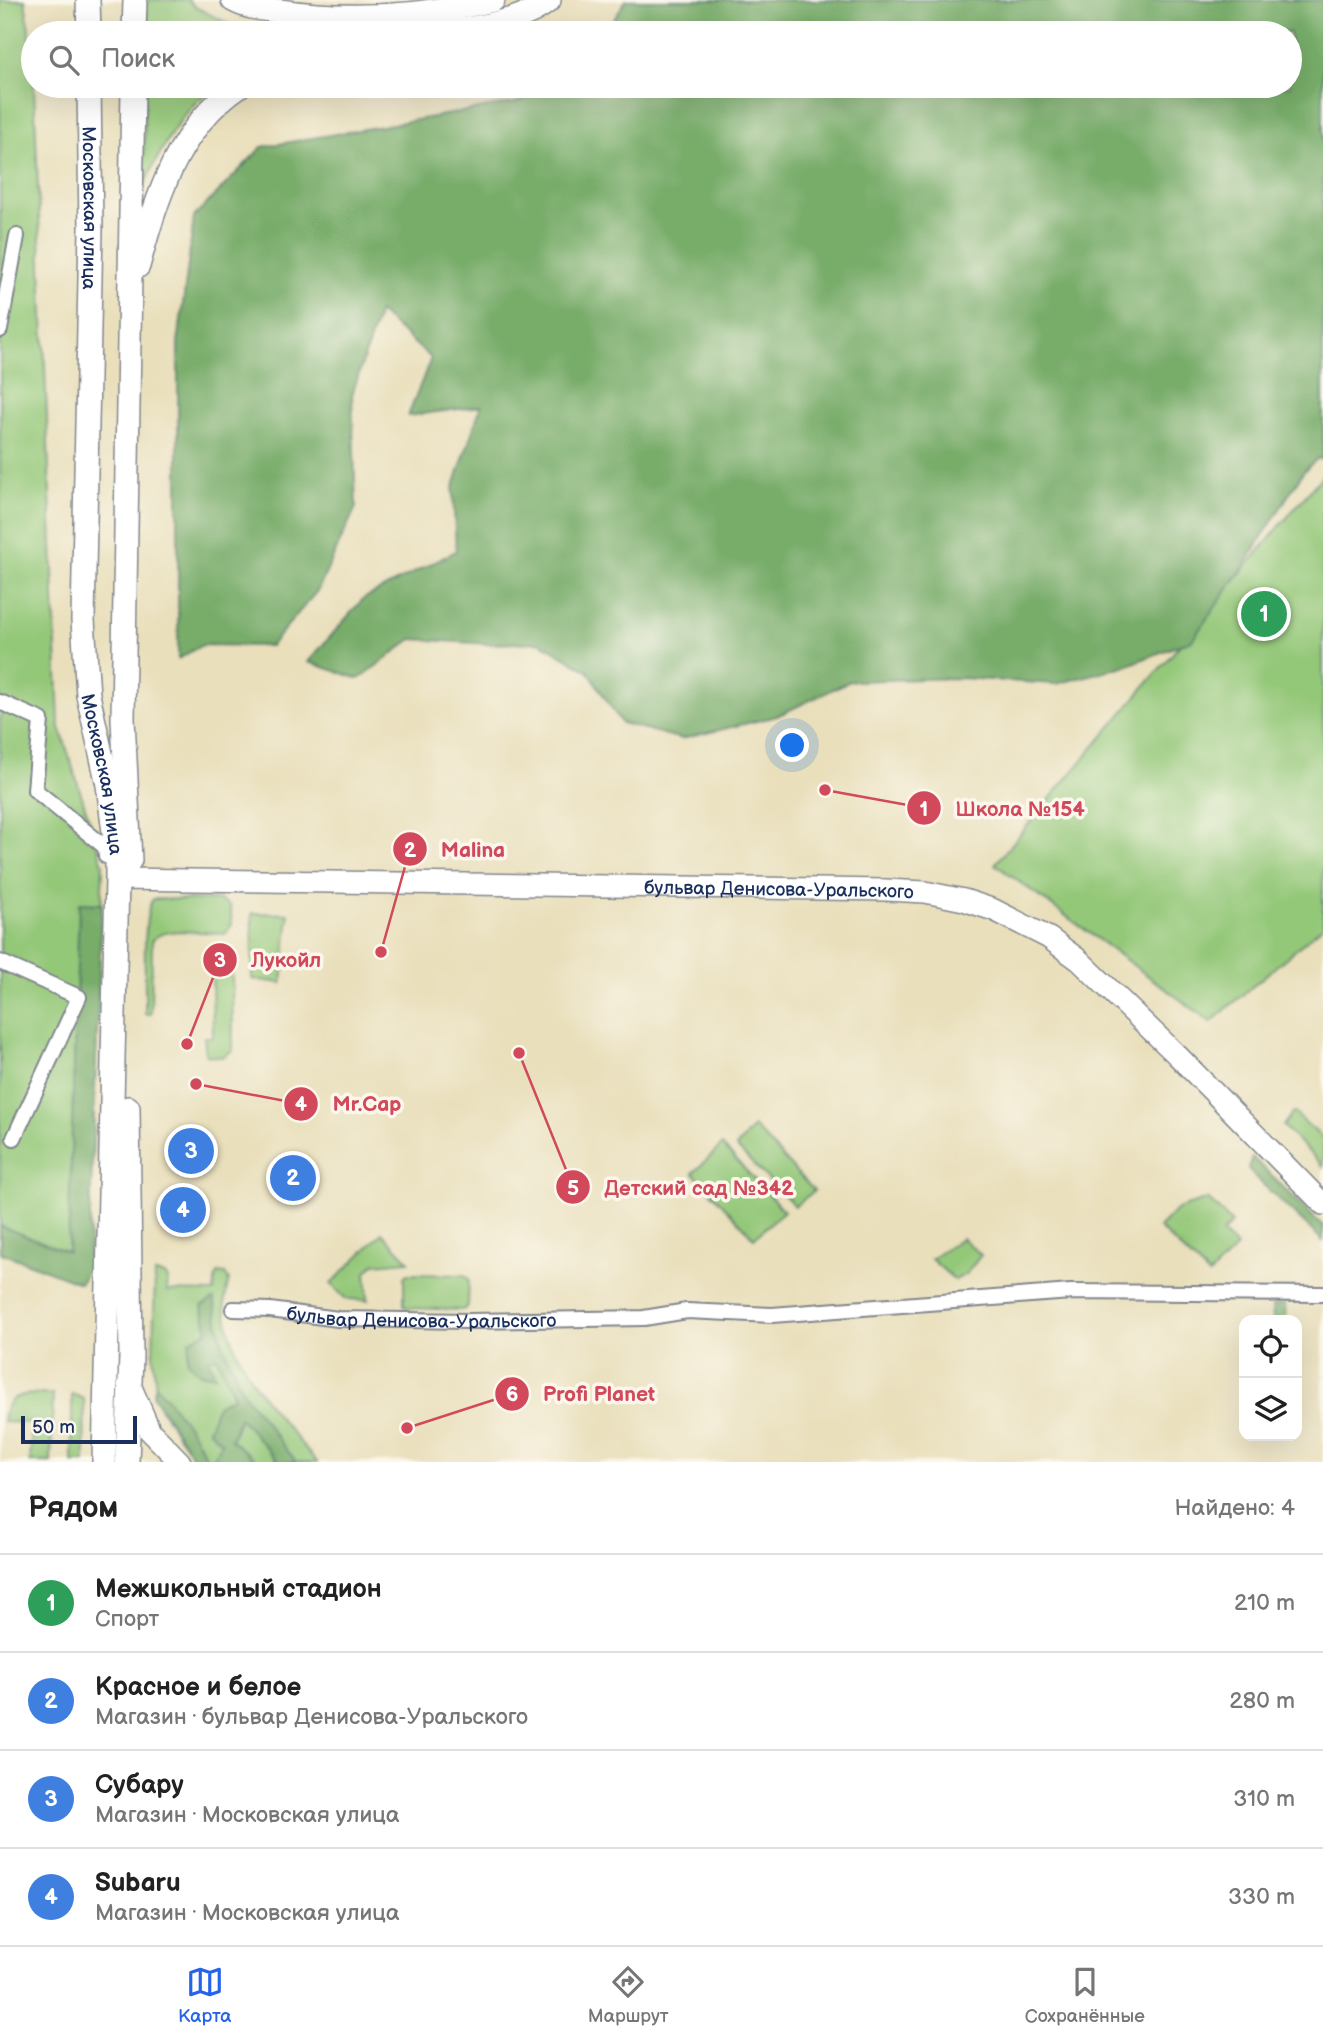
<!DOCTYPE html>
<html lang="ru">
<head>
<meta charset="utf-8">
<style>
	body { margin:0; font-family:"Balsamiq Sans",sans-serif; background:#f6f6f6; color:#222 }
	.controls { position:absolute; right:21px; bottom:21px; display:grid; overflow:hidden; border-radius:14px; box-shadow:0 7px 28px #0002 }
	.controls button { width:63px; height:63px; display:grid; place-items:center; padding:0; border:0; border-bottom:2px solid #e0e0e0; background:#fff; color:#222; font:35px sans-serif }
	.scale { position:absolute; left:21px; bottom:18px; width:116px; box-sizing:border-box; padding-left:7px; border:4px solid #1b2f5e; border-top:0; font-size:19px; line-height:24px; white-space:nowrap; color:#1b2f5e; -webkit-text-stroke:5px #fbf7ec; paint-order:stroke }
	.you { position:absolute; left:793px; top:746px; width:24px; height:24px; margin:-18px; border:5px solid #fff; border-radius:50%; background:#1a73e8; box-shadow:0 0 0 10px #1a73e833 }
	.badge { display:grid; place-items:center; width:46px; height:46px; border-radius:50%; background:#2563eb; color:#fff; font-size:23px; font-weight:700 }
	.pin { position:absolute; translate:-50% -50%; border:4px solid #fff; box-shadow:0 2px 7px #0006 }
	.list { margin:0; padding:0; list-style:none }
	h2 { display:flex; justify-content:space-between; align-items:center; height:91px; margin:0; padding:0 28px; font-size:30px }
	h2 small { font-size:23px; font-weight:400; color:#767676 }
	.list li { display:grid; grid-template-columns:46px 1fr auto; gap:21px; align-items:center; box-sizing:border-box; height:98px; padding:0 28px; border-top:2px solid #e0e0e0 }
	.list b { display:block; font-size:26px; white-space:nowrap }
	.list p { margin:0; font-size:23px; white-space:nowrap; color:#767676 }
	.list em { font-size:23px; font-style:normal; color:#767676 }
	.icon { flex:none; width:38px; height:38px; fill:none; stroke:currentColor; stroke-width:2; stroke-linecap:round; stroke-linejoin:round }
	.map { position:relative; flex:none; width:1323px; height:1462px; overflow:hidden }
	.search { position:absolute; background:#fff; box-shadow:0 7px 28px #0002; left:21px; right:21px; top:21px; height:77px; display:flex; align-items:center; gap:18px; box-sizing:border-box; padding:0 24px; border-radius:38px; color:#767676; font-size:26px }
	.sheet { height:483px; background:#fff }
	nav { display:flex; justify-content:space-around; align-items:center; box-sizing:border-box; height:98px; border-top:2px solid #e0e0e0; background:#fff; font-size:19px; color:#767676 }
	nav a { display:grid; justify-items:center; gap:4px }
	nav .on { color:#2563eb }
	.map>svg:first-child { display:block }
	.green { fill:#94c879; stroke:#587c6c; stroke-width:2 }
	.forest { fill:#77ac69; stroke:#496e64; stroke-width:2 }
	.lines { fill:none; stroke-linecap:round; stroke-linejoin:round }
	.street-casing { stroke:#82878c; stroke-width:18 }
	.secondary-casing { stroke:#82878c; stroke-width:24 }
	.primary-casing { stroke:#82878c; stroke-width:26 }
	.street { stroke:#fff; stroke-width:14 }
	.secondary { stroke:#fff; stroke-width:21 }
	.primary { stroke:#fff; stroke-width:23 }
	.labels { text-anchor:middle; stroke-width:7; stroke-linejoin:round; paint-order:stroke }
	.street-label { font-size:19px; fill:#1b2f5e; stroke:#fbf7ec }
	.leader { fill:none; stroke:#d1495b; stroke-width:2.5 }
	.callout-dot { fill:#d1495b; stroke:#fbf7ec; stroke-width:2.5 }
	.mark-label { font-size:21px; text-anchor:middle; font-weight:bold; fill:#fff }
	.callout-label { font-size:21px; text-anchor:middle; font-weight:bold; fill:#d1495b; stroke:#fbf7ec; stroke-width:7; stroke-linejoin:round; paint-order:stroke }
</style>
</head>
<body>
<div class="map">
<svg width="1323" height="1462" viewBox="0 0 1323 1462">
	<rect width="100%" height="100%" fill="#fbf7ec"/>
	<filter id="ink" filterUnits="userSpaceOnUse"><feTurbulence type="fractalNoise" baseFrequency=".0143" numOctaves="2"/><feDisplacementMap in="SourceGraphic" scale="14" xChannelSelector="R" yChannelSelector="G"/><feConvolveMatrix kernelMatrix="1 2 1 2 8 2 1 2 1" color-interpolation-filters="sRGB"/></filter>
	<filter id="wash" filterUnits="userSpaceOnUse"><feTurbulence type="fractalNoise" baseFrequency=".00686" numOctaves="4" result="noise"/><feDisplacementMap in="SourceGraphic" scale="28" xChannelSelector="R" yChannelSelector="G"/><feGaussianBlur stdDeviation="1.57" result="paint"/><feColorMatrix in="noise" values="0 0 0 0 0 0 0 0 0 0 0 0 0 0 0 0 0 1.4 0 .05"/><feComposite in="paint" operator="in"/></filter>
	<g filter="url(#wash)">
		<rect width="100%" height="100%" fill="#e9dfbb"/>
		<g class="green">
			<polygon points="0,0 25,0 33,60 59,724 103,864 88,1268 80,1283 0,1252"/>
			<polygon points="147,0 189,0 195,7 235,27 309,27 298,33 147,33"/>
			<path d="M 145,86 L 215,86 C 180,111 161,149 143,187 Z"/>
			<polygon points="1323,475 1323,926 1211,1022 995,864"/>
			<path d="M 153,899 L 219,900 L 230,906 L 232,924 L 225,934 C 207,933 162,925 152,941 L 151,1014 L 145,1014 C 146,992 141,913 153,899 Z"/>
			<polygon points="252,913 289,914 282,983 252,979"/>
			<polygon points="212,967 232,969 233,1050 222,1057 206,1055 204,1037 213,1037"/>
			<polygon points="1293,1112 1323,1138 1323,1166 1283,1126"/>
			<polygon points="754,1127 814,1191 795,1206 736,1147"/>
			<polygon points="722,1145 784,1211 754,1238 693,1173"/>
			<polygon points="1208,1199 1232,1223 1222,1233 1237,1247 1209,1275 1159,1228 1177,1209"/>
			<polygon points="382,1233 409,1261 374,1264 366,1272 368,1300 346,1299 331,1284"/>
			<polygon points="962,1238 981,1255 966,1274 955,1280 931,1259"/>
			<path d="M 155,1273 L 165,1275 L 168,1279 L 167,1291 L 214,1292 L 215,1279 L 218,1273 L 225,1274 L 229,1280 C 227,1289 224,1298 225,1307 C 231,1369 279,1417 317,1462 L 203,1462 L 178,1436 L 157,1403 L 153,1355 Z"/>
			<polygon points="408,1274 464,1275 469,1279 468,1306 463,1310 407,1308 404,1305 404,1277"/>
			<path d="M 53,1394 L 51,1462 L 30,1462 L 32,1423 L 3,1422 C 6,1389 26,1395 53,1394 Z"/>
			<polygon points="72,1394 84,1399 85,1462 72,1462"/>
		</g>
		<g class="forest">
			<polygon points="626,0 1323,0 1323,460 1318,458 1303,472 1244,566 1192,640 1128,665 1056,684 962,678 850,681 777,716 682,739 621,723 588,671 540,642 490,644 412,639 359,679 308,662 363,599 456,551 453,489 481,406 408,416 431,358 379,312 352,395 356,507 318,590 270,646 202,645 178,659 178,343 194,217 262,147 518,102 554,86 1290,86 1290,33 605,33"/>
			<polygon points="79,903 102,904 88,1268 80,1283 0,1252 0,1226 68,1252"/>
			<polygon points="1252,1157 1323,1226 1323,1241 1255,1177 1248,1168"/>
			<polygon points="214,1299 222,1343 244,1394 296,1462 279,1462 240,1418 231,1440 255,1459 256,1462 211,1462 222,1442 208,1430 218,1404 234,1397 217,1357 208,1359 215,1376 199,1373 187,1361 190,1340 208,1331 202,1306"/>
			<polygon points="1285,1304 1286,1320 1273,1320 1272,1306"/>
			<polygon points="156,1385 189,1427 209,1462 196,1462 153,1395"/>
		</g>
	</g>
	<g filter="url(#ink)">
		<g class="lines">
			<defs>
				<g id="street">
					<polyline points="0,330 17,236"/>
					<polyline points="0,702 41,720 35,790 105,847 106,856 115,855"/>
					<polyline points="0,962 79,997 14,1138"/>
					<path id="s1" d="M 233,1309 L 270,1310 L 338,1319 L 469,1321 L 644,1318 L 687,1311 L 772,1315 L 1071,1292 L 1323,1294"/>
				</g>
				<g id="secondary">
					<path id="s2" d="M 117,879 L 886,890 L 925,892 L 964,900 L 994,910 L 1049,938 L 1079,960 L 1177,1055 L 1323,1204"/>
					<polyline points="128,1385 130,1385 150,1431 180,1462"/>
				</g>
				<g id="primary">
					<polyline points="88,0 89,33"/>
					<path d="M 233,0 C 247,8 263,9 279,11 C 349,21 424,16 493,0"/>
					<polyline points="134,33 135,0"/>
					<path d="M 424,33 C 459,31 523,24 549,0"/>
					<path id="s3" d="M 89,86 L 91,229 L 83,620 L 88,695 L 108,785 L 117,855 L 117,879 L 104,1462"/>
					<path d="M 138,266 C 157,197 177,128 239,86"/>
					<polyline points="130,860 123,719 133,86"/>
					<polyline points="127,1462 131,1356 128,1108"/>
				</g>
			</defs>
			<use href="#street" class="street-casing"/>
			<use href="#secondary" class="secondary-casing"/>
			<use href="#primary" class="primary-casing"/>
			<use href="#street" class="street"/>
			<use href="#secondary" class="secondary"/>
			<use href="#primary" class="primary"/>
		</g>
	</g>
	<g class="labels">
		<g class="street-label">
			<text dy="7" stroke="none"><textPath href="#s3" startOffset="122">Московская улица</textPath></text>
			<text dy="7" stroke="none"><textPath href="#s3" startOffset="690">Московская улица</textPath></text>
			<text dy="7" stroke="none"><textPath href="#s2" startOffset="662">бульвар Денисова-Уральского</textPath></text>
			<text dy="7" stroke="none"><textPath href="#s1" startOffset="189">бульвар Денисова-Уральского</textPath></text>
		</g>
	</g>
	<path class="leader" d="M825 790L924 808M381 952L410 849M187 1044L220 960M196 1084L301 1104M519 1053L573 1187M407 1428L512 1394"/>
	<g class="callout-dot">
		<circle cx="825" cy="790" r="7"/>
		<circle cx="381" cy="952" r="7"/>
		<circle cx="187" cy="1044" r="7"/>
		<circle cx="196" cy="1084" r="7"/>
		<circle cx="519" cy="1053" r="7"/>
		<circle cx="407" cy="1428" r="7"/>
		<circle cx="924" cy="808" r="18"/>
		<circle cx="410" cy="849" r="18"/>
		<circle cx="220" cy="960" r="18"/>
		<circle cx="301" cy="1104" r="18"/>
		<circle cx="573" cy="1187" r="18"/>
		<circle cx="512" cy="1394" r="18"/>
	</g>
	<g class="mark-label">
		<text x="924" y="816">1</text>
		<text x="410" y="857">2</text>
		<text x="220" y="967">3</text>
		<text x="301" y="1111">4</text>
		<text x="573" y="1195">5</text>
		<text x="512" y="1401">6</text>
	</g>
	<g class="callout-label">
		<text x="1020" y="816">Школа №154</text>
		<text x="473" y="857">Malina</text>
		<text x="286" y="967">Лукойл</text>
		<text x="367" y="1111">Mr.Cap</text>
		<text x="699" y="1195">Детский сад №342</text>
		<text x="599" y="1401">Profi Planet</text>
	</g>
</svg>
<div class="controls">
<button><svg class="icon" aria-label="locate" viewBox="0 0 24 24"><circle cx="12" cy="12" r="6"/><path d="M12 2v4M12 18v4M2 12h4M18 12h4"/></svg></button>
<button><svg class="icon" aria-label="layers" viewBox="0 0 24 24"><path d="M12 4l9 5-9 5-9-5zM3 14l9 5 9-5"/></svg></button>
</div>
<div class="scale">50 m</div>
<div class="you"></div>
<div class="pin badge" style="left:1264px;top:614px;background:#2e9e5b">1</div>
<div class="pin badge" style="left:293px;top:1178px;background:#3f7fe0">2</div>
<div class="pin badge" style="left:191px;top:1151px;background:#3f7fe0">3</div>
<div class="pin badge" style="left:183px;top:1210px;background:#3f7fe0">4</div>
<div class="search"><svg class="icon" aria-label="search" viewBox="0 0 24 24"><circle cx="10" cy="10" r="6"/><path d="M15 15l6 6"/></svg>Поиск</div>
</div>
<section class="sheet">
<h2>Рядом<small>Найдено: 4</small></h2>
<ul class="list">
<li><span class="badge" style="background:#2e9e5b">1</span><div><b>Межшкольный стадион</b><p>Спорт</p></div><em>210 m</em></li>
<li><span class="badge" style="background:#3f7fe0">2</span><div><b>Красное и белое</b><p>Магазин · бульвар Денисова-Уральского</p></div><em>280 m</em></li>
<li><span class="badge" style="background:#3f7fe0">3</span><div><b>Субару</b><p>Магазин · Московская улица</p></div><em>310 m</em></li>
<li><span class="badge" style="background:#3f7fe0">4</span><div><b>Subaru</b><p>Магазин · Московская улица</p></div><em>330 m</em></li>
</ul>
</section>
<nav>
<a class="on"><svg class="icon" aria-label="map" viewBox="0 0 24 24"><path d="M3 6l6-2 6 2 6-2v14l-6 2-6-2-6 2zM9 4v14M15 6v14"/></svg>Карта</a>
<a><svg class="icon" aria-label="directions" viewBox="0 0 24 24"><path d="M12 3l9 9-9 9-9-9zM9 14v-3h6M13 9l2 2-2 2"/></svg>Маршрут</a>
<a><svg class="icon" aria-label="saved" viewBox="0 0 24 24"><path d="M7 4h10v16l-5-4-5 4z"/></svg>Сохранённые</a>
</nav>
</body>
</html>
